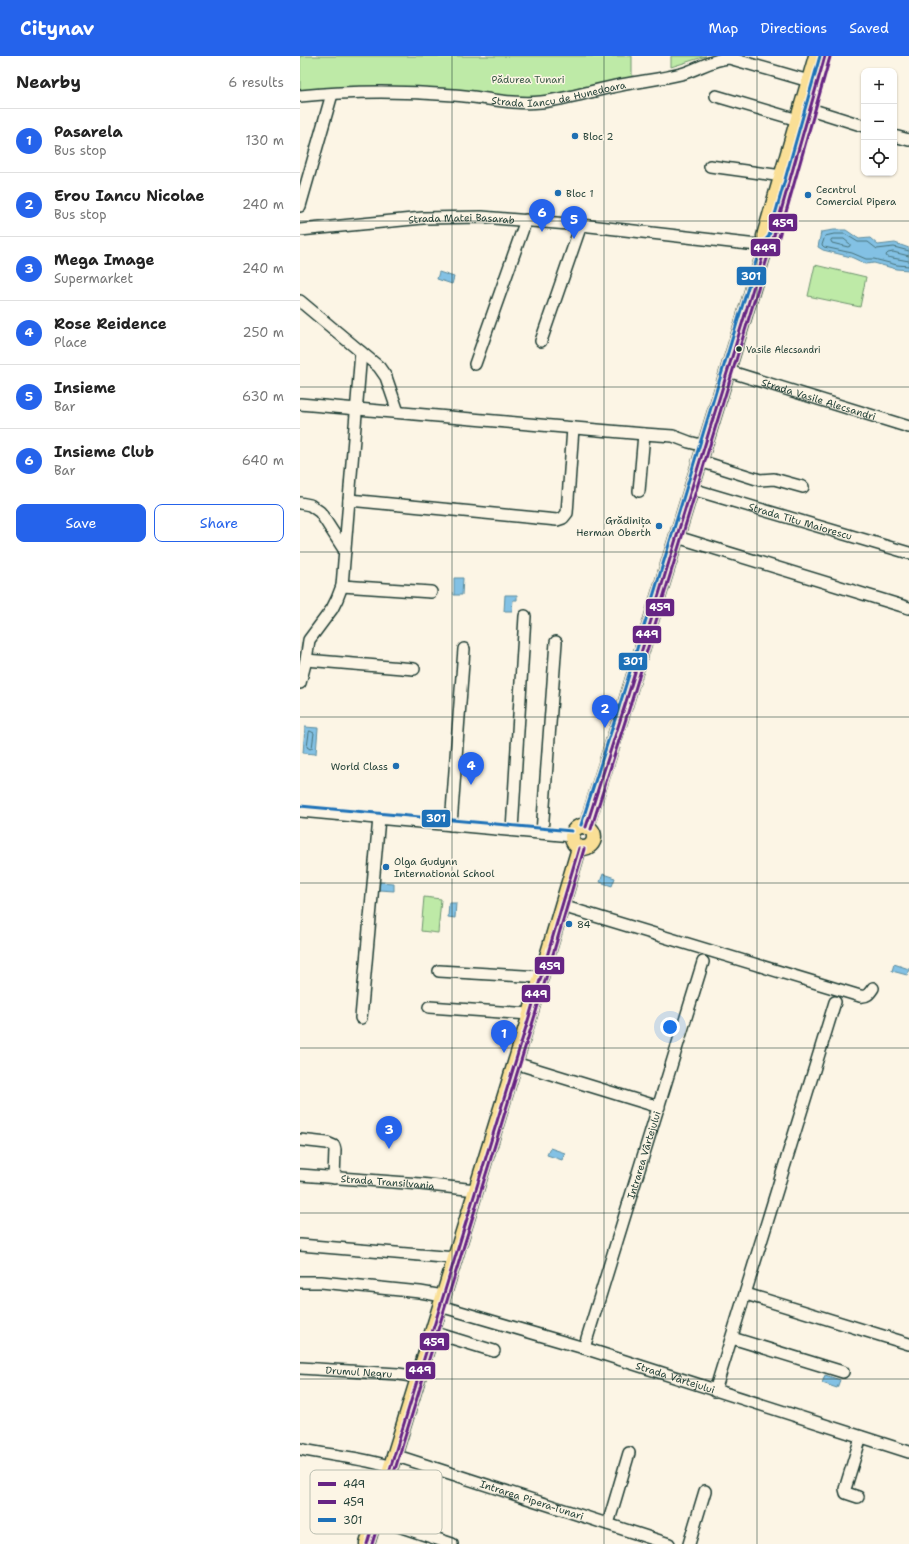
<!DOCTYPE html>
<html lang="en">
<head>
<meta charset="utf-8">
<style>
	body { margin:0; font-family:"Shantell Sans",sans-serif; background:#f2f2f2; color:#222 }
	.controls { position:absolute; right:12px; top:12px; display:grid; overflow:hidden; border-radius:8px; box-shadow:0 1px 3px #0004 }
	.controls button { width:36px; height:36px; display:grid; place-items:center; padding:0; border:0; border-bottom:1px solid #e0e0e0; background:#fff; color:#222; font:20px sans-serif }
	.you { position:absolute; left:370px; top:971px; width:14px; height:14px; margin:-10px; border:3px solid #fff; border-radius:50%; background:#1a73e8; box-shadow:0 0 0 6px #1a73e833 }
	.badge { display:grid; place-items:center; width:26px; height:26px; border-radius:50%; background:#2563eb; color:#fff; font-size:13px; font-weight:700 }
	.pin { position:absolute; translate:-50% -33px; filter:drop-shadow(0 1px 2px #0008) }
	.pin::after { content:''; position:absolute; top:21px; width:14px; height:12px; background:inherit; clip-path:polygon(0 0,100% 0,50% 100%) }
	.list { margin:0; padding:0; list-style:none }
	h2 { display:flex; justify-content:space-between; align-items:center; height:52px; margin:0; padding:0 16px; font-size:17px }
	h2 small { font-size:13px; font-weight:400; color:#767676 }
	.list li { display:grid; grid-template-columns:26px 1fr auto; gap:12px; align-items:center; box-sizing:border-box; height:64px; padding:0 16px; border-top:1px solid #e0e0e0 }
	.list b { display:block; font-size:15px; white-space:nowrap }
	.list p { margin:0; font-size:13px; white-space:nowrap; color:#767676 }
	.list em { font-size:13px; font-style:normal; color:#767676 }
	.actions { display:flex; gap:8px; padding:12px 16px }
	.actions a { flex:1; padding:9px 0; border:1px solid #2563eb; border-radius:8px; text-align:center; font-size:14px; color:#2563eb }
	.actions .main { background:#2563eb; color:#fff }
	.icon { flex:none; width:22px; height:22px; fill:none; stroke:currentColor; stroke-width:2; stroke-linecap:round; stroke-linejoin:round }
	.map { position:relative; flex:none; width:609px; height:1488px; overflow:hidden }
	header { display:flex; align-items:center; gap:24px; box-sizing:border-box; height:56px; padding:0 20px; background:#2563eb; color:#fff }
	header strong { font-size:19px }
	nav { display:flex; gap:22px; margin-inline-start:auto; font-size:14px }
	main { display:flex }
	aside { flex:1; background:#fff }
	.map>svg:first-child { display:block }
	.green { fill:#beeaa7; stroke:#6e946e }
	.water { fill:#83c1e4; stroke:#5b8c9e }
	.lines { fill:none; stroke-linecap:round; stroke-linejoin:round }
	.shore { stroke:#47727a; stroke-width:1 }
	.minor-casing { stroke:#1f3d34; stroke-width:14 }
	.major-casing { stroke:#1f3d34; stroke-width:17 }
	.minor { stroke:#fcf5e5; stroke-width:11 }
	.major { stroke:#fadf96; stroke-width:14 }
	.bus-1-casing { stroke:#fcf5e5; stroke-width:6 }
	.bus-2-casing { stroke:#fcf5e5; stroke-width:6 }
	.bus-3-casing { stroke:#fcf5e5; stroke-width:6 }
	.bus-1 { stroke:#662483; stroke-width:3 }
	.bus-2 { stroke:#662483; stroke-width:3 }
	.bus-3 { stroke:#1d71b8; stroke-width:3 }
	.grid { fill:none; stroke:#1f3d34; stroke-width:1; stroke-opacity:0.55 }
	.poi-dot { fill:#1f6fb2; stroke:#fcf5e5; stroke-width:1.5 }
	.bus-dot { fill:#1f3d34; stroke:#fcf5e5; stroke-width:1.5 }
	.labels { text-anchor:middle; stroke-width:3; stroke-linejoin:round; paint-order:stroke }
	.bus-label { font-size:9px; fill:#1f3d34; stroke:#fcf5e5; text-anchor:start }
	.park-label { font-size:10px; fill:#375745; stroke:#fcf5e5 }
	.street-label { font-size:10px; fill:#1f3d34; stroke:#fcf5e5 }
	.poi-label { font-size:10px; fill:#1f3d34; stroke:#fcf5e5; text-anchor:start }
	.key { fill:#fcf5e5; stroke:#babeb0; stroke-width:1 }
	.key-label { font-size:11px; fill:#1f3d34 }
	.line-badge { stroke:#fcf5e5; stroke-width:1.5 }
	.badge-label { font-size:11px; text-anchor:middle; font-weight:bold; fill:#fff }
</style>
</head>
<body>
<header>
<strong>Citynav</strong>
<nav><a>Map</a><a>Directions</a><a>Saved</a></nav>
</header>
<main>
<aside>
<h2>Nearby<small>6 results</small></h2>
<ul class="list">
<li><span class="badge">1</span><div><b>Pasarela</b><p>Bus stop</p></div><em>130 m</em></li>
<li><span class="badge">2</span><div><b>Erou Iancu Nicolae</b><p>Bus stop</p></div><em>240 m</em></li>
<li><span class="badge">3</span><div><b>Mega Image</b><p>Supermarket</p></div><em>240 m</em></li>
<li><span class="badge">4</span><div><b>Rose Reidence</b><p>Place</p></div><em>250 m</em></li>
<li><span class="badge">5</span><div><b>Insieme</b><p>Bar</p></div><em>630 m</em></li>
<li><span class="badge">6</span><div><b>Insieme Club</b><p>Bar</p></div><em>640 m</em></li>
</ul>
<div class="actions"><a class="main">Save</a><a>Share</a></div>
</aside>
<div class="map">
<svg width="609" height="1488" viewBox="0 0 609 1488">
	<rect width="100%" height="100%" fill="#fcf5e5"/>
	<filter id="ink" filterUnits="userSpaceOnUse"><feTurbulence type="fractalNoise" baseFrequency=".025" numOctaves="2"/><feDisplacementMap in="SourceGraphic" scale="8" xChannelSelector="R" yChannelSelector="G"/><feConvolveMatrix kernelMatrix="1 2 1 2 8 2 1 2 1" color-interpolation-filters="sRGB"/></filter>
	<g filter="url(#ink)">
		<g class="green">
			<polygon points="0,0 332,0 332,27 267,41 0,40"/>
			<polygon points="371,0 406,0 371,11"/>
			<polygon points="515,209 566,221 560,251 508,240"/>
			<polygon points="124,841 141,843 138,877 121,875"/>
		</g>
		<g class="water">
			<polygon points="534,174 546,174 559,183 570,182 578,189 595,187 609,192 609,214 596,213 574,207 566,208 551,201 523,194 518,191 521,176"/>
			<polygon points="139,216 154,221 152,228 137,223"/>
			<polygon points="154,522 163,522 162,539 154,539"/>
			<polygon points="205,539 217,539 217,544 213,544 212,555 204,555"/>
			<polygon points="5,671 18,672 16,698 3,697"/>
			<polygon points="303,818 315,822 312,830 300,826"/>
			<polygon points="80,826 94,827 94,835 79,834"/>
			<polygon points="149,847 156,847 155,862 148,861"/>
			<polygon points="594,908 609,913 607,919 592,915"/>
			<polygon points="250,1092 265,1097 262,1104 247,1099"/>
			<polygon points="525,1319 540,1324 537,1332 522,1327"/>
		</g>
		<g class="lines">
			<g class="shore">
				<polygon points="532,183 544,183 550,188 550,190 548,191 532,187 531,185"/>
				<polyline points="609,195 594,191 577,193 568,186 558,186 545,178 534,178 525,180 522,189 524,191 552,197 566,203 574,203 597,209 609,210"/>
				<polyline points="609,200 593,196 588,197 586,199 587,201 609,205"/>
				<polygon points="10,675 14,677 12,692 10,693 7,691 9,677"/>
			</g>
			<defs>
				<g id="minor">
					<path id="s1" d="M 0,40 C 50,35 104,35 154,39 C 183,41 212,49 241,46 C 268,43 294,34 321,29 C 341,25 361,23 381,18 C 397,14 412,3 429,2 L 509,25"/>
					<polyline points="416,40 498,64"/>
					<polyline points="510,53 564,70"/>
					<polyline points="594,80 609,84"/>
					<polyline points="410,110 482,120"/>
					<polyline points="0,150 32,38"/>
					<path id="s2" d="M 0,174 L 123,162 L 182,161 L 281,169 L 466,190"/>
					<polyline points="0,245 79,311 86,321 98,356"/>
					<polyline points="241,285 281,169"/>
					<polyline points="175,308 226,164"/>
					<path id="s3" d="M 428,315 L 609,371"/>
					<polyline points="0,348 344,378 373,380 389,386 405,390"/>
					<polyline points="400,405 460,424 474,423 503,431"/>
					<path id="s4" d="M 392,433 L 609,497"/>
					<polyline points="339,435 344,378"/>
					<polyline points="49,444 257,464 263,462 267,457 273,372"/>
					<polyline points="0,447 10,449 20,456 45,495"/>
					<polyline points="377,481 609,552"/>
					<polyline points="42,530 131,536"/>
					<polyline points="6,604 114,613"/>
					<polyline points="0,627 6,604 9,584 32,553 37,543 42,530 61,296"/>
					<polyline points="0,755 272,780"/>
					<polyline points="151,769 164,593"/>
					<polyline points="212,774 225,560"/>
					<polyline points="242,777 256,586"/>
					<path d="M 262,850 L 560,940 C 567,941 569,938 573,932"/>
					<polyline points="139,915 241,921"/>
					<polyline points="129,951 230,958"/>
					<polyline points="61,962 79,762"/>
					<polyline points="215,1007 359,1051"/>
					<polyline points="0,1084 27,1087 34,1090 35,1094 34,1122"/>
					<path id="s5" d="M 0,1119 L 120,1128 L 176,1134"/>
					<polyline points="0,1189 155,1202"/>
					<polyline points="0,1226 21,1226 120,1236 143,1240"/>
					<polyline points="446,1238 609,1288"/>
					<path id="s6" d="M 140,1250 L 284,1292 L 609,1396"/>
					<polyline points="132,1276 194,1295"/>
					<polyline points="432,1282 543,1316"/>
					<path id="s7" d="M 284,1292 L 403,906"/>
					<path id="s8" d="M 0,1312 L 98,1318 L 118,1321"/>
					<polyline points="415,1335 535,946"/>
					<path d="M 0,1393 C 30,1400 61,1401 91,1411"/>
					<path id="s9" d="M 94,1399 L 369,1488"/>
					<polyline points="558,1441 546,1437 545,1433 561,1381"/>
					<polyline points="75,1462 152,1488"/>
					<polyline points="308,1468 329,1397"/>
					<polyline points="389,1488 405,1435"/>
				</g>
				<g id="major">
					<circle cx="283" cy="781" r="11"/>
					<polyline points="286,771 325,649 466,190 464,180 516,0"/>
					<polyline points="67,1488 230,958 279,792"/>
				</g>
			</defs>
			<use href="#minor" class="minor-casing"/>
			<use href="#major" class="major-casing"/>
			<use href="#minor" class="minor"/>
			<use href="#major" class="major"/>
			<defs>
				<g id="bus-1">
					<polyline points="286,771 325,649 466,190 473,183 525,0"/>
					<polyline points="67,1488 230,958 279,792"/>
				</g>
				<g id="bus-2">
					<polyline points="291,773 330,650 470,193 478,184 530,1"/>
					<polyline points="72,1488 235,959 284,793"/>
				</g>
				<g id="bus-3">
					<polyline points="0,750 272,775"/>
					<polyline points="281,769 320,648 461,189 469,180 520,0"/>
				</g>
			</defs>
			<use href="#bus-1" class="bus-1-casing"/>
			<use href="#bus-2" class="bus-2-casing"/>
			<use href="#bus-3" class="bus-3-casing"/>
			<use href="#bus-1" class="bus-1"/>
			<use href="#bus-2" class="bus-2"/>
			<use href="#bus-3" class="bus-3"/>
		</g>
	</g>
	<path class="grid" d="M 152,0 L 152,1488M 304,0 L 304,1488M 457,0 L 457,1488M 0,165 L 609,165M 0,331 L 609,331M 0,496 L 609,496M 0,661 L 609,661M 0,827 L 609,827M 0,992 L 609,992M 0,1157 L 609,1157M 0,1323 L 609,1323"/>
	<g class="poi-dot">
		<circle cx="275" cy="80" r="4"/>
		<circle cx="258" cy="137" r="4"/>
		<circle cx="508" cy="139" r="4"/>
		<circle cx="359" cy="470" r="4"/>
		<circle cx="96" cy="710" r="4"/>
		<circle cx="86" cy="811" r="4"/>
		<circle cx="269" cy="868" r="4"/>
	</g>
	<circle class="bus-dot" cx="439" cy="293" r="3.5"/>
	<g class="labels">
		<g class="bus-label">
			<text x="446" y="297">Vasile Alecsandri</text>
		</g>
		<g class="park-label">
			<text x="228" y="27">Pădurea Tunari</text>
		</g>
		<g class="street-label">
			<text dy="4" stroke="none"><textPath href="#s1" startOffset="260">Strada Iancu de Hunedoara</textPath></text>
			<text dy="4" stroke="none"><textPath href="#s2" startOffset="162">Strada Matei Basarab</textPath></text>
			<text dy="4" stroke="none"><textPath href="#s3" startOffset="95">Strada Vasile Alecsandri</textPath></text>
			<text dy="4" stroke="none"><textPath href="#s4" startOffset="113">Strada Titu Maiorescu</textPath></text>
			<text dy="4" stroke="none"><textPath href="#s7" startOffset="202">Intrarea Vârtejului</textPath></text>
			<text dy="4" stroke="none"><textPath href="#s5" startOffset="88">Strada Transilvania</textPath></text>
			<text dy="4" stroke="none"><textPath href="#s8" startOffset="59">Drumul Negru</textPath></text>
			<text dy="4" stroke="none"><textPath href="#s6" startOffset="246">Strada Vârtejului</textPath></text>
			<text dy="4" stroke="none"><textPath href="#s9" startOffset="145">Intrarea Pipera-Tunari</textPath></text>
		</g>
		<g class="poi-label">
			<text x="283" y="84">Bloc 2</text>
			<text x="516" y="137">Cecntrul<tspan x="516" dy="12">Comercial Pipera</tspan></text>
			<text x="266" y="141">Bloc 1</text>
			<text x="351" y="468" text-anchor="end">Grădinița<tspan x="351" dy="12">Herman Oberth</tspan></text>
			<text x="88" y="714" text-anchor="end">World Class</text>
			<text x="94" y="809">Olga Gudynn<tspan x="94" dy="12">International School</tspan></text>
			<text x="277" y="872">84</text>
		</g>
	</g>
	<rect x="10" y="1414" width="132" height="64" rx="6" class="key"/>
	<rect x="18" y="1426" width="18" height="4" fill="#662483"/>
	<rect x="18" y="1444" width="18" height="4" fill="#662483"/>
	<rect x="18" y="1462" width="18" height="4" fill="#1d71b8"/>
	<g class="key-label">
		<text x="43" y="1432">449</text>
		<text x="43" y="1450">459</text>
		<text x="43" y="1468">301</text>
	</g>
	<g class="line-badge">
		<rect x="468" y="157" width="30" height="19" rx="4" fill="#662483"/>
		<rect x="450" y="182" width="31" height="19" rx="4" fill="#662483"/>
		<rect x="436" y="210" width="31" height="20" rx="4" fill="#1d71b8"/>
		<rect x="345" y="542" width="30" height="19" rx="4" fill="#662483"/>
		<rect x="332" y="569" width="30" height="19" rx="4" fill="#662483"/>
		<rect x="318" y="596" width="30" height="19" rx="4" fill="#1d71b8"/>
		<rect x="121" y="753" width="30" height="19" rx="4" fill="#1d71b8"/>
		<rect x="234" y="900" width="31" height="19" rx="4" fill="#662483"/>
		<rect x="221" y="928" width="30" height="19" rx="4" fill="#662483"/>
		<rect x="119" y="1276" width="31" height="19" rx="4" fill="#662483"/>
		<rect x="105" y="1305" width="31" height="19" rx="4" fill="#662483"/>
	</g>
	<g class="badge-label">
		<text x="483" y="171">459</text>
		<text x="465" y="196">449</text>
		<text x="451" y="224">301</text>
		<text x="360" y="555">459</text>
		<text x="347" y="582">449</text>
		<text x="333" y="609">301</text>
		<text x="136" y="766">301</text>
		<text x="250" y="914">459</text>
		<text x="236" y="942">449</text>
		<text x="134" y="1290">459</text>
		<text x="120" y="1318">449</text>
	</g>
</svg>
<div class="controls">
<button>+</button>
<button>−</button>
<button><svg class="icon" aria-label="locate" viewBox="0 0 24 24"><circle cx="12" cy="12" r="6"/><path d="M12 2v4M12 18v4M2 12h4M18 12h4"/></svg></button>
</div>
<div class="you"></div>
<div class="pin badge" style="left:204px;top:997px">1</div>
<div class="pin badge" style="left:305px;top:672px">2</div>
<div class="pin badge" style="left:89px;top:1093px">3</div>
<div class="pin badge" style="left:171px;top:729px">4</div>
<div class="pin badge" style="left:274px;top:183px">5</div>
<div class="pin badge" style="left:242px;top:176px">6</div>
</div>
</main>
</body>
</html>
